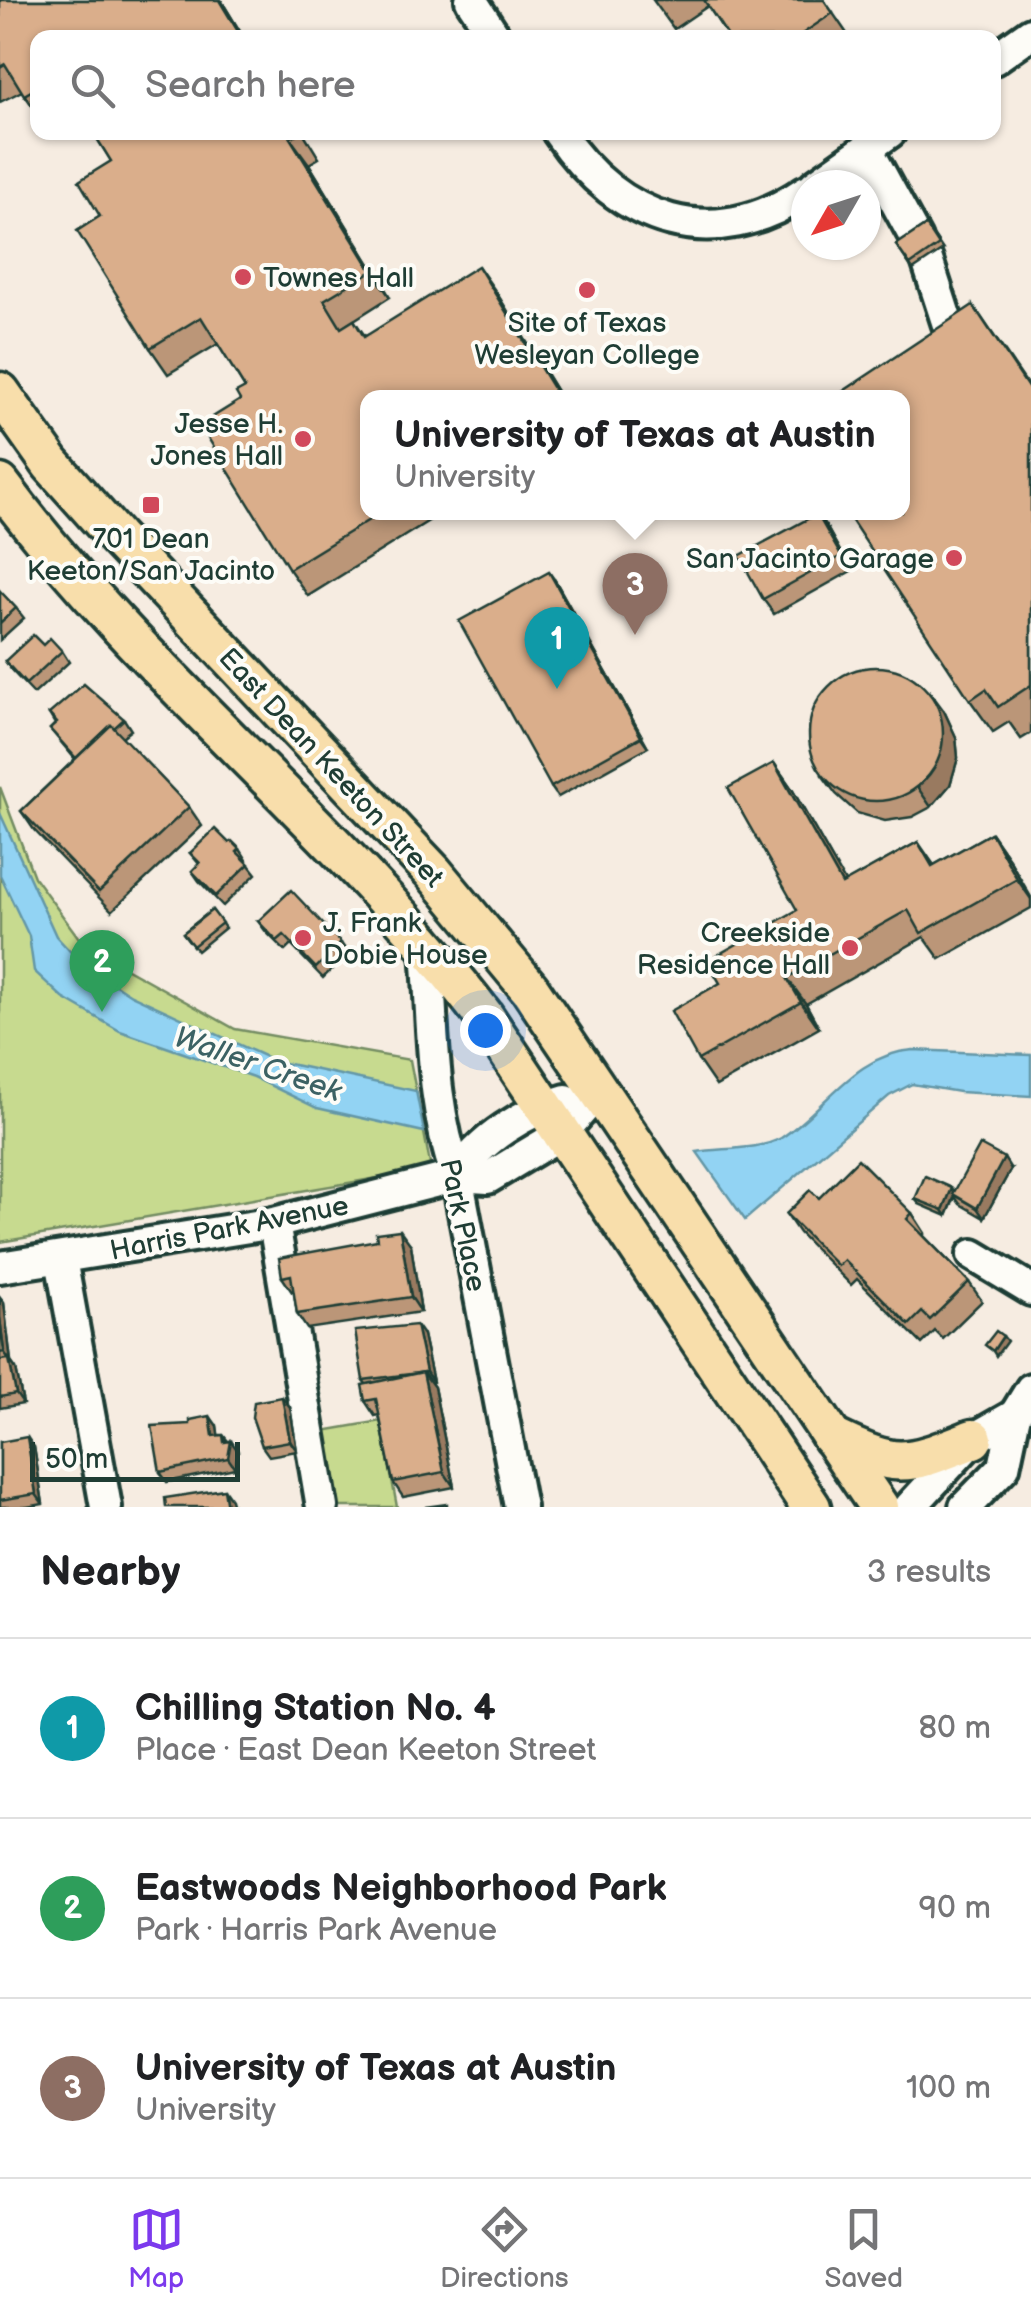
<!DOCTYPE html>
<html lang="en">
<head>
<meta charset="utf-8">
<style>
	body { margin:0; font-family:"Balsamiq Sans",sans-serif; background:#f6f6f6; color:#202124 }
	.compass { position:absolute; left:791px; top:170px; width:90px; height:90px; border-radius:50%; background:#fff; box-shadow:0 2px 8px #0004; rotate:231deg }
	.scale { position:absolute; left:30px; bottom:25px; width:210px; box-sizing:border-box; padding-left:10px; border:5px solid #1f3d34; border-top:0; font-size:28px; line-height:35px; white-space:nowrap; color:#1f3d34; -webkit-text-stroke:8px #fdfcf7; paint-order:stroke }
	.you { position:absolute; left:485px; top:1030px; width:35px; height:35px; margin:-25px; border:8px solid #fff; border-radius:50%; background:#1a73e8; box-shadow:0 0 0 15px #1a73e833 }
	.badge { display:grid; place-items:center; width:65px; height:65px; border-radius:50%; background:#7c3aed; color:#fff; font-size:32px; font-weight:700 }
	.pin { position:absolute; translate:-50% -82px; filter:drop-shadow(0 2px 5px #0008) }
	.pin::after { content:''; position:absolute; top:52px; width:35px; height:30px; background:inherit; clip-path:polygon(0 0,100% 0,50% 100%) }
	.popup { position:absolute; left:360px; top:390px; width:550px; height:130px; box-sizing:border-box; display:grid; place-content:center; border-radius:20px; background:#fff; filter:drop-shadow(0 2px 8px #0005); font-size:32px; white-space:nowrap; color:#757577 }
	.popup b { font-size:38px; color:#202124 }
	.popup::after { content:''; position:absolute; left:50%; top:100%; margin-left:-20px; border:20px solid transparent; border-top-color:#fff }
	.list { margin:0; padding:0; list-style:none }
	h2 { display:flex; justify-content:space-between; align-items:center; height:130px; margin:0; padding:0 40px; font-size:42px }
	h2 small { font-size:32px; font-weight:400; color:#757577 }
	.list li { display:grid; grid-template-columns:65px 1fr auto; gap:30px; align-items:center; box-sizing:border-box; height:180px; padding:0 40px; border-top:2px solid #e0e0e0 }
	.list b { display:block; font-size:38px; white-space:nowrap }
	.list p { margin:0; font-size:32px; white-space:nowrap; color:#757577 }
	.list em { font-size:32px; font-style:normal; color:#757577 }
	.icon { flex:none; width:55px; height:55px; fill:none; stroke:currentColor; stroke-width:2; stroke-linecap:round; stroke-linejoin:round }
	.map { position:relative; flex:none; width:1031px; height:1507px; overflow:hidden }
	.search { position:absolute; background:#fff; box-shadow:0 2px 8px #0004; left:30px; right:30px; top:30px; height:110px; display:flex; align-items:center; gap:25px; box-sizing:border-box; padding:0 35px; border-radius:20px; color:#757577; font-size:38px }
	.sheet { height:670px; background:#fff }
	nav { display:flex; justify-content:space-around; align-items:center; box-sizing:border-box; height:140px; border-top:2px solid #e0e0e0; background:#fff; font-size:28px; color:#757577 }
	nav a { display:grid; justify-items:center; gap:5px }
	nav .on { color:#7c3aed }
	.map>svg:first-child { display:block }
	.green { fill:#c7da8f; stroke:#738c62; stroke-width:2.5 }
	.water { fill:#92d3f3; stroke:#6497a7; stroke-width:2.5 }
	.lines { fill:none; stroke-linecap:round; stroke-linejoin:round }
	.minor-casing { stroke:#1f3d34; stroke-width:38 }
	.major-casing { stroke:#1f3d34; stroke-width:45 }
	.minor { stroke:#fdfcf7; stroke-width:30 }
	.major { stroke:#f8deab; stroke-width:38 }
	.wall { fill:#bb9678; stroke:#1f3d34; stroke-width:2.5 }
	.shaded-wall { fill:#997a61; stroke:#1f3d34; stroke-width:2.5 }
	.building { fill:#daae8b; stroke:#1f3d34; stroke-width:2.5 }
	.poi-dot { fill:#d1495b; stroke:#fdfcf7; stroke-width:4 }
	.labels { text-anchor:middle; stroke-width:8; stroke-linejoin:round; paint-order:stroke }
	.poi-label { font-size:28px; fill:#1f3d34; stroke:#fdfcf7; text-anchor:end }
	.street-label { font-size:28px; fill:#1f3d34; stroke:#fdfcf7 }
	.water-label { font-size:30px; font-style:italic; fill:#3c6264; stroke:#fdfcf7 }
</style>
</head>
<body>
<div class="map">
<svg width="1031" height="1507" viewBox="0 0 1031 1507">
	<rect width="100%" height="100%" fill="#f6ece1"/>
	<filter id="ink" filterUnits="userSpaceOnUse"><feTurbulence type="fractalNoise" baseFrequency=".01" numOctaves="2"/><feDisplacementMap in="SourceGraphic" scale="20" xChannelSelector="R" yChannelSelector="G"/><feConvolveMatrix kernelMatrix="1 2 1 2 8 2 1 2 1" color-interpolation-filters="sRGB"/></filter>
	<g filter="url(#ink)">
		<g class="green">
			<polygon points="0,787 34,877 84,945 235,1029 410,1060 431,1169 0,1242"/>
			<polygon points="381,1421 397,1507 330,1507 317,1432"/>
		</g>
		<g class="water">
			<polygon points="0,813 56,936 81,963 131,995 275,1061 416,1091 424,1132 317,1108 253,1077 120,1031 63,998 34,971 29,936 0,875"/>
			<path d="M 913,1050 L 1031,1055 L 1031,1096 L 959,1092 L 912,1084 L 889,1096 L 745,1220 L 697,1152 C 720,1148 761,1150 781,1138 C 826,1109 854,1054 913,1050 Z"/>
		</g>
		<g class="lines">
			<defs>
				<g id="minor">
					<polyline points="471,0 496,38"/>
					<polyline points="994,59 1031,33"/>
					<path d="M 558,132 C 619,223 713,255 806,191"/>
					<polyline points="867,149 916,239"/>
					<polyline points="815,185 890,132"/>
					<polyline points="927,260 959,359"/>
					<path d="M 426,940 C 434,1020 429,1099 457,1176 L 520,1507"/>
					<path d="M 457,1176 C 479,1140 525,1111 566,1100"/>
					<polyline points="274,1223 322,1507"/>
					<polyline points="973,1255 1031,1290"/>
					<polyline points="61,1259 106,1507"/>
					<polyline points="0,1267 274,1223 457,1176 488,1178 561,1134 598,1092"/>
					<polyline points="910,1507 973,1439 1015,1415"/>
					<polyline points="965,1507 1004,1467 1015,1415 1031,1389"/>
				</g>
				<g id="major">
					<polyline points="0,392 51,464 116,537 433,872 530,989 879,1507"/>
					<path d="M 0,484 C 143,677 338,825 484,1016 L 811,1507"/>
					<path d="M 831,1437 C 899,1470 904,1466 973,1439"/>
				</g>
			</defs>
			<use href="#minor" class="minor-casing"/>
			<use href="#major" class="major-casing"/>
			<use href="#minor" class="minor"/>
			<use href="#major" class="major"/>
		</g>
		<g class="wall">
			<polygon points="0,0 221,0 244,38 38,38 38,114 22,91 0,102"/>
			<polygon points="653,0 824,0 850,38 729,38 708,6 674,29"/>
			<polygon points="93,132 303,132 319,158 309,164 390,297 343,327 354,320 365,336 496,292 561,398 368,398 368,512 443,512 308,596 289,569 240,400 245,388 218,344 168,374 150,348 100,216 111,161"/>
			<polygon points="926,225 943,250 913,270 896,245"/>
			<polygon points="973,305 1031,390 1031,733 1021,739 1009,722 993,732 970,700"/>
			<polygon points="817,514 827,528 851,571 774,614 763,599"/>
			<polygon points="556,582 648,747 558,797 551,787"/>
			<polygon points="0,591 16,608 24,618 0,640"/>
			<polygon points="62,651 69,662 34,694 12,671 5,661"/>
			<polygon points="944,711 956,737 958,758 950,785 931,807 912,817 885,821 857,813 836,794 822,775"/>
			<polygon points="49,714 124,719 131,730 122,737 189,807 202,826 112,911 34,830 21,811 75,759 50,729 55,724"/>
			<polygon points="774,763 792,789 845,883 918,842 934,865 991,833 1009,859 1031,897 1031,908 940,959 924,937 806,1004 819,1028 716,1086 698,1060 720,983 797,910"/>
			<polygon points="229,843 240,849 247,860 246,861 256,874 223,906 199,881 192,871 199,864 190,853"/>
			<polygon points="212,910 225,928 197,951 183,933"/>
			<polygon points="258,921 341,943 348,953 323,978 291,945 285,951 266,932"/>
			<polygon points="1011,1169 984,1218 960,1204 955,1197 947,1216 919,1204 915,1199 955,1191"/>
			<polygon points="819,1198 912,1213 925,1233 923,1235 969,1282 982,1301 943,1339 935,1331 922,1344 857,1279 851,1285 799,1233 786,1214"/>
			<polygon points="411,1245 421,1312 307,1329 297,1314 294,1292 292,1292 282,1277"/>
			<polygon points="0,1298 4,1303 11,1362 16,1369 23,1404 0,1408"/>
			<polygon points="423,1335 433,1382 431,1383 434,1387 454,1487 403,1497 393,1482 379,1415 375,1416 365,1401 366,1384 363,1380"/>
			<polygon points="282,1397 290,1407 297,1451 269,1456 262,1446"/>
			<polygon points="217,1426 218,1435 223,1435 228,1441 231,1441 238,1451 235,1468 167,1482 160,1472"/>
			<polygon points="0,1442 34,1447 43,1504 27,1507 0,1507"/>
		</g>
		<g class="shaded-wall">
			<polygon points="219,0 221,0 244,38 242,38"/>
			<polygon points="290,138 309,164 390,297 372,271"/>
			<polygon points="478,266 496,292 561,398 559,398"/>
			<polygon points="817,514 827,528 851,571 841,556"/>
			<polygon points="549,572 556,582 648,747 641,737"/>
			<polygon points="930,692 944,711 956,737 958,758 950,785 931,807 918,788"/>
			<polygon points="774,763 792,789 861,910 842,884"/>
			<polygon points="991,833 1009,859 1031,899 1017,879"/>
			<polygon points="787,978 806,1004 819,1028 801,1002"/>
			<polygon points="1004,1158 1011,1169 984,1218 977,1208"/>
			<polygon points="952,1188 956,1193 947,1216 943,1210"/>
			<polygon points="400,1230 411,1245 421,1312 411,1297"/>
			<polygon points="0,1298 4,1303 11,1362 16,1369 23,1404 16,1394 9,1359 4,1352 0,1318"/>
			<polygon points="416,1325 423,1335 433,1382 426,1372"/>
			<polygon points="1003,1336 1007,1341 996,1356 993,1351"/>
			<polygon points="423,1372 434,1387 454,1487 444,1472"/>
			<polygon points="282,1397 290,1407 297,1451 290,1441"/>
			<polygon points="210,1416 217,1426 220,1446 213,1436"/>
			<polygon points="223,1435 230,1445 231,1441 238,1451 235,1468 228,1458"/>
			<polygon points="27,1437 34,1447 43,1504 36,1494"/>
			<polygon points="224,1489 231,1499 233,1507 227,1507"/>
		</g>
		<g class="building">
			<polygon points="0,0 219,0 242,38 38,38 38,87 24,95 5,64 0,67"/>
			<polygon points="704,0 824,0 833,13 796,38 729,38"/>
			<polygon points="93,132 300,132 290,138 372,271 324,300 341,328 354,320 364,337 478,266 559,398 368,398 368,512 382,512 289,569 200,425 240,400 236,393 245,388 201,317 150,348 77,231 100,216 79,181 111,161"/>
			<polygon points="926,225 939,245 910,265 896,245"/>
			<polygon points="973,305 1031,392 1031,685 998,707 986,689 970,700 846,512 902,512 902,398 833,398"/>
			<polygon points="817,514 841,556 763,599 739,556"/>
			<polygon points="549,572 641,737 551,787 459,621"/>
			<polygon points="0,591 16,608 0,623"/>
			<polygon points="33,635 43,645 50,638 62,651 26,684 5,661"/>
			<circle cx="876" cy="734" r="67"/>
			<polygon points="84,684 124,719 114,728 111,725 76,758 50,729 57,723 49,714"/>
			<polygon points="111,725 189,807 99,892 21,811"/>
			<polygon points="774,763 842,884 918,842 932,866 991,833 1017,879 921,933 908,910 787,978 801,1002 698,1060 671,1011 720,983 707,961 797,910 728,788"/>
			<polygon points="215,829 229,843 232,841 240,849 237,852 249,864 216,896 192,871 200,863 190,853"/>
			<polygon points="291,890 341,943 316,968 284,935 277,941 258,921"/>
			<polygon points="212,910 222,923 193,946 183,933"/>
			<polygon points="980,1145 1004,1158 977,1208 953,1194"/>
			<polygon points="858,1159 912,1213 907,1219 969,1282 930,1320 922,1312 909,1325 844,1260 838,1266 786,1214 810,1190 819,1198"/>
			<polygon points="925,1176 952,1188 943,1210 915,1199"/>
			<polygon points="400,1230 411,1297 297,1314 291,1275 282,1277 279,1258 377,1240 376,1233"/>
			<polygon points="0,1318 4,1352 0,1353"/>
			<polygon points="416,1325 426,1372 363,1380 355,1331"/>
			<polygon points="996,1331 1003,1336 993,1351 985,1345"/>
			<polygon points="9,1359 16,1394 0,1397 0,1360"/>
			<polygon points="423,1372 444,1472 393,1482 376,1399 365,1401 362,1385"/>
			<polygon points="282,1397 290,1441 262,1446 252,1417 254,1402"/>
			<polygon points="210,1416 213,1436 223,1435 224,1442 231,1441 228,1458 160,1472 152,1426 190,1424 190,1420"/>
			<polygon points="27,1437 36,1494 0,1500 0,1442"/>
			<polygon points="224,1489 227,1507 166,1507 165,1498"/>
			<polygon points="447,1504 447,1507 425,1507"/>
		</g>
	</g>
	<g class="poi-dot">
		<circle cx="243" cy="277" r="10"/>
		<circle cx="587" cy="290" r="10"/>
		<circle cx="303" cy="439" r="10"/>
		<rect x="141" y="495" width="20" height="20" rx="5"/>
		<circle cx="954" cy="558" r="10"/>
		<circle cx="303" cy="938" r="10"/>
		<circle cx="850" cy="948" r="10"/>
	</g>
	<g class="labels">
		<g class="poi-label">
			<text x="263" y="287" text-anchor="start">Townes Hall</text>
			<text x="587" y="332" text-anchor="middle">Site of Texas<tspan x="587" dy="32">Wesleyan College</tspan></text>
			<text x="283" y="433">Jesse H.<tspan x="283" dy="32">Jones Hall</tspan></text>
			<text x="151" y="548" text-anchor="middle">701 Dean<tspan x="151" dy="32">Keeton/San Jacinto</tspan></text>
			<text x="934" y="568">San Jacinto Garage</text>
			<text x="323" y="932" text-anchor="start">J. Frank<tspan x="323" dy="32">Dobie House</tspan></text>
			<text x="830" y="942">Creekside<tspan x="830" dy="32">Residence Hall</tspan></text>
		</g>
		<g class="street-label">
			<text transform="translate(332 767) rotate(47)" y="10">East Dean Keeton Street</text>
			<text transform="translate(464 1225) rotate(78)" y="10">Park Place</text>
			<text transform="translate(229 1227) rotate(-11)" y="10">Harris Park Avenue</text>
		</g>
		<g class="water-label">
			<text transform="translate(258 1064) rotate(19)" y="10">Waller Creek</text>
		</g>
	</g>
</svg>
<svg class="compass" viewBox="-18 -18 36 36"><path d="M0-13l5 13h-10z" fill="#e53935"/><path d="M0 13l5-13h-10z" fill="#757577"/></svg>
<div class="scale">50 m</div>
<div class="you"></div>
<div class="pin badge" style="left:557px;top:689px;background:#0f9aa8">1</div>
<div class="pin badge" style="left:102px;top:1012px;background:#2e9e5b">2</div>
<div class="pin badge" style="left:635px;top:635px;background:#8d6e63">3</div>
<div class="popup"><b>University of Texas at Austin</b>University</div>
<div class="search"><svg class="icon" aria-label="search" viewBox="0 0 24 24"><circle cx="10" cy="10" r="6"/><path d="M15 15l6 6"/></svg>Search here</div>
</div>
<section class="sheet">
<h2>Nearby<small>3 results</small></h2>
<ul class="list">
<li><span class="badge" style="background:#0f9aa8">1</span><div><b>Chilling Station No. 4</b><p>Place · East Dean Keeton Street</p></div><em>80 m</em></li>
<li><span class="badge" style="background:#2e9e5b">2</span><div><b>Eastwoods Neighborhood Park</b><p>Park · Harris Park Avenue</p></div><em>90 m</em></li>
<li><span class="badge" style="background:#8d6e63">3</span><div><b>University of Texas at Austin</b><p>University</p></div><em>100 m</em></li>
</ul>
</section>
<nav>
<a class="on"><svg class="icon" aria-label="map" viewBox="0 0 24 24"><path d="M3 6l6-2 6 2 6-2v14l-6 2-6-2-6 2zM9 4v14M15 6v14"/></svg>Map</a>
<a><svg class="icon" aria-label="directions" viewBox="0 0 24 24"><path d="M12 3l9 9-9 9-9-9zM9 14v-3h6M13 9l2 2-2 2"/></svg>Directions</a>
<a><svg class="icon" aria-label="saved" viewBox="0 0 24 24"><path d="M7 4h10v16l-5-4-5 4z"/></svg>Saved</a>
</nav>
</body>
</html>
